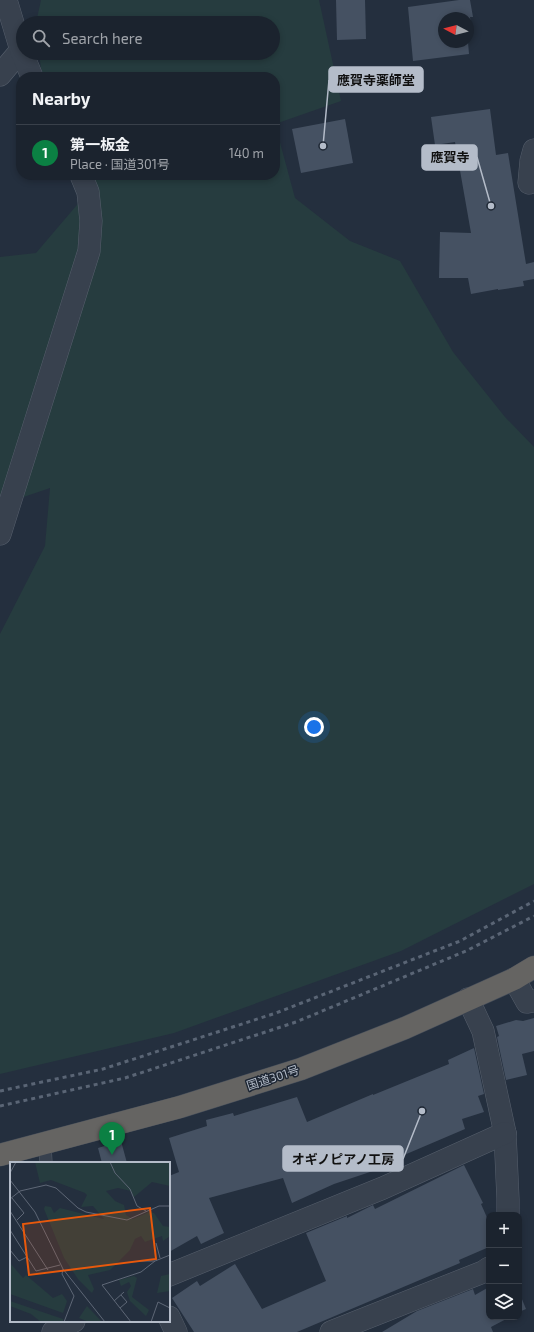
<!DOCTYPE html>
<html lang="en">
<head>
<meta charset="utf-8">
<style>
	body { margin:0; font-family:"Exo 2","Noto Sans JP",sans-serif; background:#242b36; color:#f1f3f6 }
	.controls { position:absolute; right:12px; bottom:12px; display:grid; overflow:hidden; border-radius:8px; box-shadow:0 2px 6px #0003 }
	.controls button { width:36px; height:36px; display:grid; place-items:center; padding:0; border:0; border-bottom:1px solid #39404a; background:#1b232e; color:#f1f3f6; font:20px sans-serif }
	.compass { position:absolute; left:438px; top:12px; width:36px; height:36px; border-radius:50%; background:#1b232e; box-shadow:0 2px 6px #0003; rotate:277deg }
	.you { position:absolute; left:314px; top:727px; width:14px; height:14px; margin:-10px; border:3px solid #fff; border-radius:50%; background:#1a73e8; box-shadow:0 0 0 6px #1a73e833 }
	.badge { display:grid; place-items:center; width:26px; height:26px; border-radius:50%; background:#0b8043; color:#fff; font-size:13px; font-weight:700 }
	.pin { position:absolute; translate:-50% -33px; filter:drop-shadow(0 1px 2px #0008) }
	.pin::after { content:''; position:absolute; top:21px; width:14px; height:12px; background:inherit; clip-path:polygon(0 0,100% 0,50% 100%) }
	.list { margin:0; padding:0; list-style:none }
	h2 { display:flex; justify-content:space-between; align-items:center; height:52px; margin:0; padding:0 16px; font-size:17px }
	h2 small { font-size:13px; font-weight:400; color:#a0a4aa }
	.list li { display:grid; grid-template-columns:26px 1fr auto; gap:12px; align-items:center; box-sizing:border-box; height:56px; padding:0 16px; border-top:1px solid #39404a }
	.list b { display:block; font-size:15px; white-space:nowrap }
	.list p { margin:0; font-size:13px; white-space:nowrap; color:#a0a4aa }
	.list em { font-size:13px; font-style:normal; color:#a0a4aa }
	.icon { flex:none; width:22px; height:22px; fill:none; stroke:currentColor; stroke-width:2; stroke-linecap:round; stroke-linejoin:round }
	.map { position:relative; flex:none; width:534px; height:1332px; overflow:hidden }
	.search { position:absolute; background:#1b232e; box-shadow:0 2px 6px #0003; left:16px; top:16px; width:264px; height:44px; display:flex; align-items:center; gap:10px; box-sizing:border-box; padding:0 14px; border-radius:22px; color:#a0a4aa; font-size:15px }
	.panel { position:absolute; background:#1b232e; box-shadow:0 2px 6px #0003; left:16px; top:72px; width:264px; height:108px; border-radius:16px }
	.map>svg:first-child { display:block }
	.green { fill:#263c3f }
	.building { fill:#455162 }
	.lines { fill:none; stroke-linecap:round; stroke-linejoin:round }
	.service-casing { stroke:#565f6c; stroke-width:13 }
	.minor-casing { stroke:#565f6c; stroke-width:23 }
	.tertiary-casing { stroke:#565f6c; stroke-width:23 }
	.trunk-casing { stroke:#434c59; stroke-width:23 }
	.service { stroke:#38414e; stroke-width:12 }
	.minor { stroke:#38414e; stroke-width:22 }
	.tertiary { stroke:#38414e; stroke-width:22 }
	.trunk { stroke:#656462; stroke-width:22 }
	.rail { stroke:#5a6575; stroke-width:3; stroke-dasharray:4 4; stroke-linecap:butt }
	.labels { text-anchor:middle; stroke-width:3; stroke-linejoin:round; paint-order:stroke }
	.street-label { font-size:12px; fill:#b4bcc9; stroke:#1d2633 }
	.inset-road { fill:none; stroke:#5e6776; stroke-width:1 }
	.view { fill:#e8590c; fill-opacity:0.15; stroke:#e8590c; stroke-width:2 }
	.inset-edge { fill:none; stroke:#b4bcc9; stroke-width:2 }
	.leader { fill:none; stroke:#b4bcc9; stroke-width:1.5 }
	.callout-dot { fill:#b4bcc9; stroke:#1d2633; stroke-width:1.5 }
	.callout { fill:#b4bcc9; stroke:#b4bcc9; stroke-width:1.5 }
	.callout-label { font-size:13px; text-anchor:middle; font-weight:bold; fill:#111 }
</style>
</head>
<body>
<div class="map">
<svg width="534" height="1332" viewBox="0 0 534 1332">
	<rect width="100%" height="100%" fill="#242f3e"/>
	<polygon class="green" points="41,0 319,0 341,101 275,124 295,198 350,241 400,261 453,352 505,417 534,447 534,884 401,951 174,1033 0,1074 0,634 45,546 50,488 0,505 0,257 36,253 88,192 80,175 275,175 275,77 42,77 39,53 273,53 273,23 36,23"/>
	<g class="building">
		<polygon points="336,0 365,0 366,39 337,40"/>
		<polygon points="459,0 470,0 473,17 470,17 472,29 468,29 468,18 444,18 444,42 468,42 469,54 413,61 408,7"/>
		<polygon points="490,109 496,155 508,153 526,264 534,262 534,279 523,281 524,286 498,290 498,289 471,294 468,278 439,278 440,232 471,233 455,142 435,145 431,117"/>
		<polygon points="345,119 353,163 301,173 292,129"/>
		<polygon points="534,1018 534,1051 522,1054 527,1075 506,1080 497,1037 499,1036 496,1026 516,1020 523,1021"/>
		<polygon points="474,1048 484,1094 478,1096 484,1112 462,1119 465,1129 376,1167 376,1170 334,1184 292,1203 283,1178 209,1198 224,1233 201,1244 197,1236 169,1252 169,1176 179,1172 169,1138 207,1126 206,1120 233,1113 234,1116 297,1097 307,1122 373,1094 373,1095 449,1064 448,1060"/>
		<polygon points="121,1141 127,1163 102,1163 98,1148"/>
		<polygon points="464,1165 483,1203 481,1204 489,1222 489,1247 459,1260 460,1263 297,1332 194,1332 172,1298 197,1281 200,1286 235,1264 262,1309 326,1281 306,1233 347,1216 347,1218 373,1205 375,1209"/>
		<polygon points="489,1287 489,1317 510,1317 491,1327 493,1332 382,1332 417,1311 473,1289 475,1295"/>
		<polygon points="519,1292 526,1309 519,1312"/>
	</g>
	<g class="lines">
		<defs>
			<polyline id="service" points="45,1143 46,1163"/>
			<g id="minor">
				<polyline points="0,75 21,50"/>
				<polyline points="529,183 531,161 534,150"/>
				<polyline points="514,979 527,1002 534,1001"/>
				<polyline points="468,999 483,1031 505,1133 508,1199 508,1215"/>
				<polyline points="169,1275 383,1188 505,1133"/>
				<polyline points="169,1317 176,1332"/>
				<polyline points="53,1332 74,1321"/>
				<polyline points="331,1332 483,1272 489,1268"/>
			</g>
			<g id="tertiary">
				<polyline points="6,0 21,50 32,77"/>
				<polyline points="0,534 89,251 91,221 88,192 81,175"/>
			</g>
			<polyline id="trunk" points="0,1155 180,1107 301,1069 405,1028 514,979 534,967"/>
		</defs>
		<use href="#service" class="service-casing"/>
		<use href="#minor" class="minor-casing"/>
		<use href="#tertiary" class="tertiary-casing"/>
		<use href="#trunk" class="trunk-casing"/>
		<use href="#service" class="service"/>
		<use href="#minor" class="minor"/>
		<use href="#tertiary" class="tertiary"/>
		<use href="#trunk" class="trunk"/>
		<g class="rail">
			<polyline points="0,1091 103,1069 276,1013 460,941 534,901"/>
			<polyline points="0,1106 125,1078 296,1022 466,951 534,916"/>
		</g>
	</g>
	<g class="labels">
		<g class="street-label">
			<text transform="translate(273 1078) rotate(-18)" y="4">国道301号</text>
		</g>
	</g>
	<g transform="translate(10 1162)">
		<rect width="160" height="160" fill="#242f3e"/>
		<path d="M 25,0 L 160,0 L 160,24 L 142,20 L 124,35 L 121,29 L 108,26 L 96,29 L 105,39 L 114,43 L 116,53 L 123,57 L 139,50 L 144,51 L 153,64 L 160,65 L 160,74 L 153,79 L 152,74 L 135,80 L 131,74 L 125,77 L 120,88 L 100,108 L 78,113 L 84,127 L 82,131 L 68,117 L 54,96 L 34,47 L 35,44 L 41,45 L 44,51 L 50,46 L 94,57 L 83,44 L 71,45 L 77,33 L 75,31 L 41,18 L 30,21 ZM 1,102 L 13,116 L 16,113 L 43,136 L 52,132 L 57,139 L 53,151 L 0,132 ZM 160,112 L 160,129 L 147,131 L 151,114 ZM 124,114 L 127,116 L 122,135 L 139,148 L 136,154 L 120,139 L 117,130 L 121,124 L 119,120 L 111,124 L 109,118 ZM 0,139 L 53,157 L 53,160 L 31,160 L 21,152 L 0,144 ZM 77,144 L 92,160 L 79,160 L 69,156 Z" fill="#263c3f"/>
		<path class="inset-road" d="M 100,0 L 105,11 L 120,27 L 127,44 L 136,49M 0,11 L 6,0M 0,18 L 25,50 L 53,107 L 95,160M 2,36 L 14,51 L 7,58M 0,37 L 10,29 L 36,23 L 46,26 L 68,46 L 76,50 L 117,58 L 149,44 L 160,44M 0,49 L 38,108M 0,68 L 26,109 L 50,103M 146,81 L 150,96M 0,88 L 9,99 L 17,95M 129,99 L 145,99 L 160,93M 53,107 L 52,112 L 64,134M 104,139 L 114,130M 110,146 L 117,140 L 111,133M 54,160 L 64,134M 121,160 L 92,123 L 131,110 L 145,99M 141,160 L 148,140 L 160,146"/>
		<path class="view" d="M 140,46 L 146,97 L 19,113 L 13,62 Z"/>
		<rect width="160" height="160" class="inset-edge"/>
	</g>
	<path class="leader" d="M323 146L329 80M491 206L477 157M422 1111L403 1159"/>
	<g class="callout-dot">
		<circle cx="323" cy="146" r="4"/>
		<circle cx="491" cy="206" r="4"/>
		<circle cx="422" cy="1111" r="4"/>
	</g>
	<g class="callout">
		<rect x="329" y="67" width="94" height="25" rx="4"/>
		<rect x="422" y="145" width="55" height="25" rx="4"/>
		<rect x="283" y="1146" width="120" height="25" rx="4"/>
	</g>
	<g class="callout-label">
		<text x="376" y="85">應賀寺薬師堂</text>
		<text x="450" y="162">應賀寺</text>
		<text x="343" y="1164">オギノピアノ工房</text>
	</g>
</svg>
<div class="controls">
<button>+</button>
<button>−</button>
<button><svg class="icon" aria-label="layers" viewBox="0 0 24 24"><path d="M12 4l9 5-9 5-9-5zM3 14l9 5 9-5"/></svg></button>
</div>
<svg class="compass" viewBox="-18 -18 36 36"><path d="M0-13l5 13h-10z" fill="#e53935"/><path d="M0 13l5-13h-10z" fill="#a0a4aa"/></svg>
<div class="you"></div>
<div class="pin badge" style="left:112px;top:1155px">1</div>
<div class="search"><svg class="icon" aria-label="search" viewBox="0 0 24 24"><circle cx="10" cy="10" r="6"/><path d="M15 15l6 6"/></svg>Search here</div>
<section class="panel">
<h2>Nearby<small></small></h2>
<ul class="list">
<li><span class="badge">1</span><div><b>第一板金</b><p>Place · 国道301号</p></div><em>140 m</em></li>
</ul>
</section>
</div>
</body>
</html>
